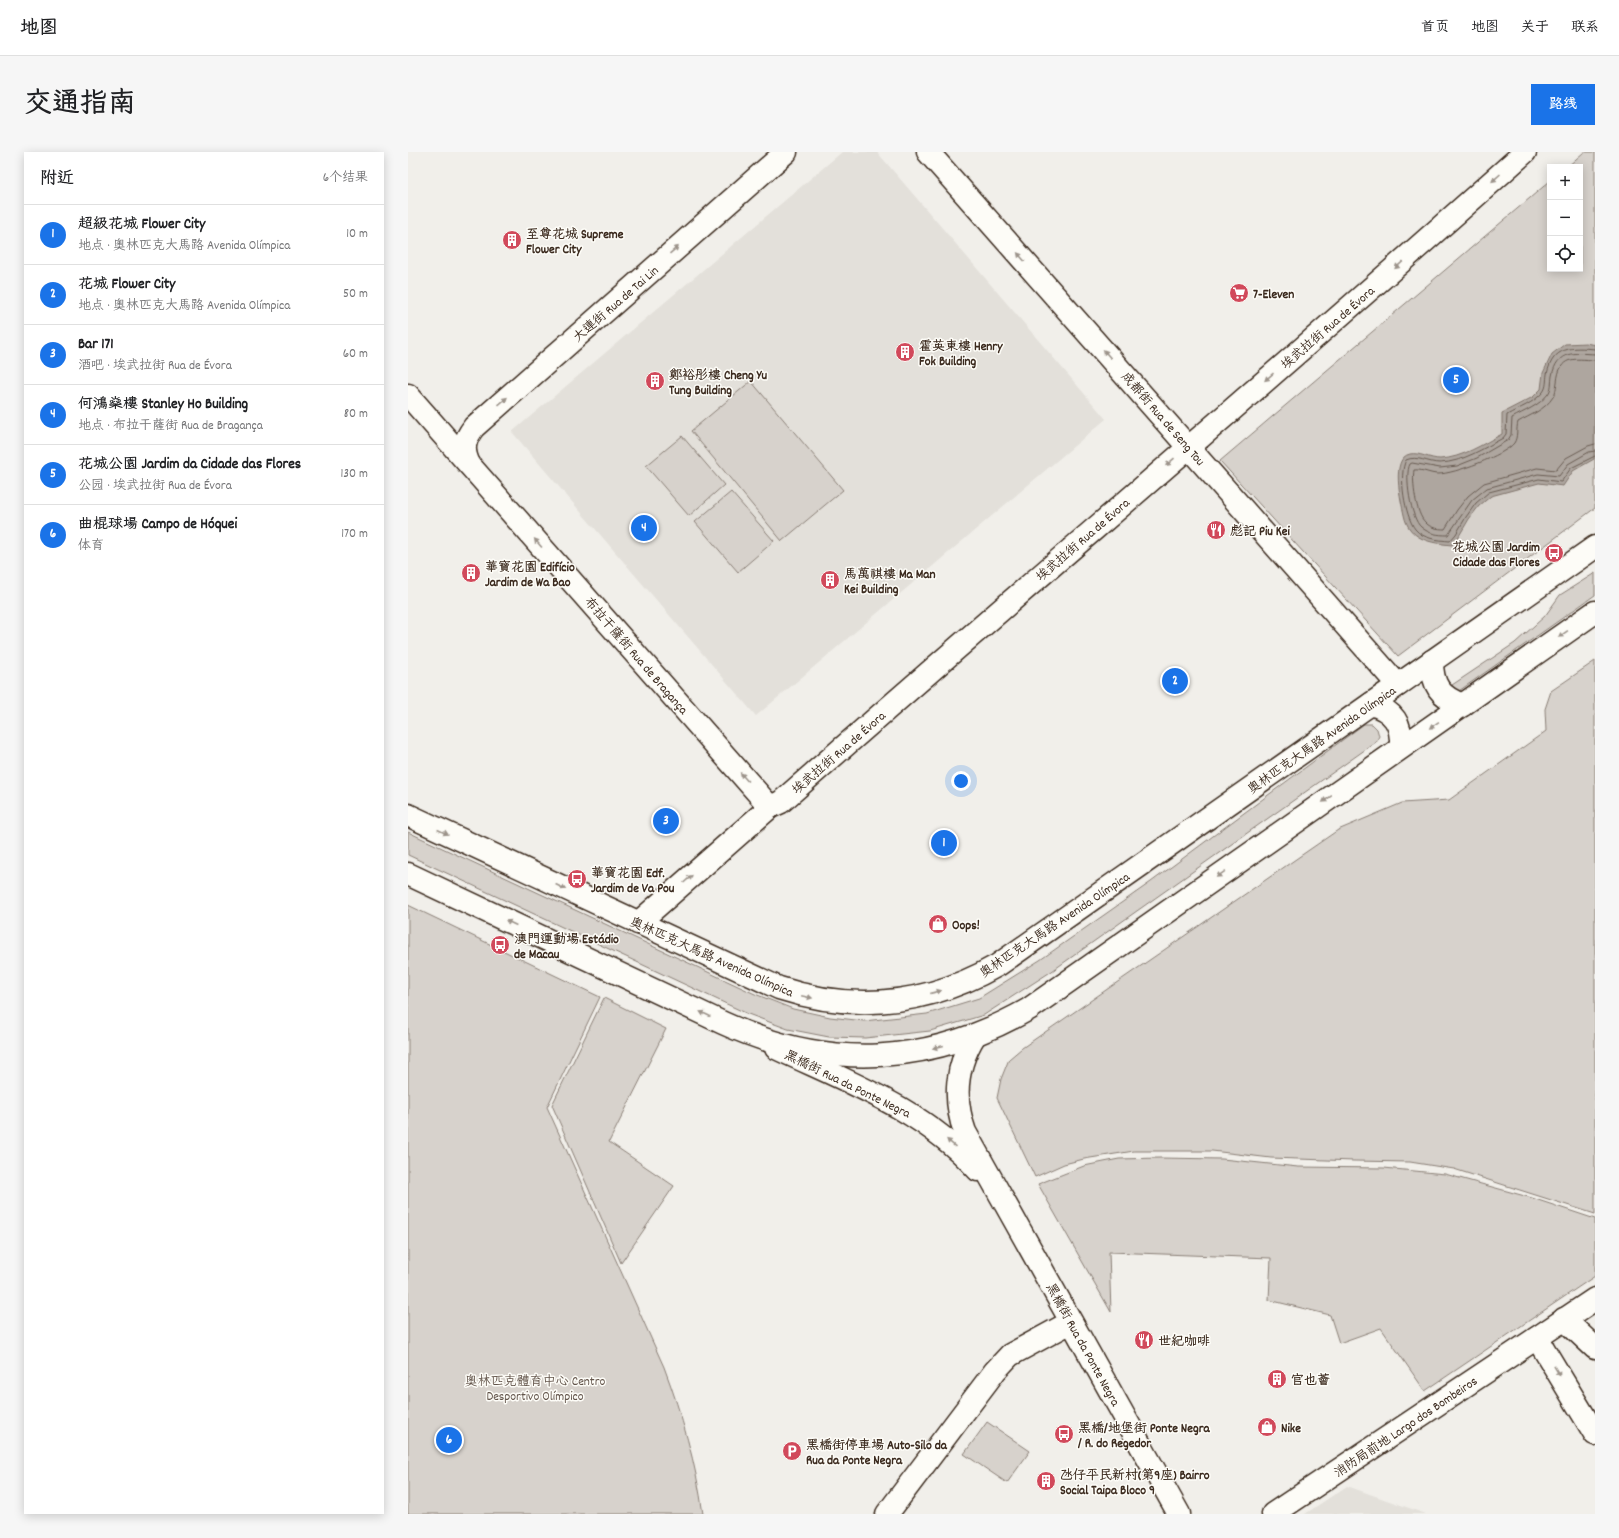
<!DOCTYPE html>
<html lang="zh">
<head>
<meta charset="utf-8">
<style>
	body { margin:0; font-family:Dekko,"LXGW WenKai TC",sans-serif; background:#f6f6f6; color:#202124 }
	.controls { position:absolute; right:12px; top:12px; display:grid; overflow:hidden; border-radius:0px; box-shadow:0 2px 10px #0003 }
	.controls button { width:36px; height:36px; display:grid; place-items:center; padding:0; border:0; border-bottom:1px solid #e0e0e0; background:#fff; color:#202124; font:20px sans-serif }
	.you { position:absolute; left:553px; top:629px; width:14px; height:14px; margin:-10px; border:3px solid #fff; border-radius:50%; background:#1a73e8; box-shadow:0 0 0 6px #1a73e833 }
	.badge { display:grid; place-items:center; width:26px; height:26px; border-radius:50%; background:#1a73e8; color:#fff; font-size:13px; font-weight:700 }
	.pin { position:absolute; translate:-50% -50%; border:2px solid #fff; box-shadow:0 1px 4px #0006 }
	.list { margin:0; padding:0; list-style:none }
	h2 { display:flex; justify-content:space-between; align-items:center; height:52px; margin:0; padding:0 16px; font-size:17px }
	h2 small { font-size:13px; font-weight:400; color:#757577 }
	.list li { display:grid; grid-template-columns:26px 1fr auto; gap:12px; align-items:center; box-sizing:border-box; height:60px; padding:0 16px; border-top:1px solid #e0e0e0 }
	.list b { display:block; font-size:15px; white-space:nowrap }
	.list p { margin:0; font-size:13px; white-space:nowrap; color:#757577 }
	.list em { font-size:13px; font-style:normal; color:#757577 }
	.icon { flex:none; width:22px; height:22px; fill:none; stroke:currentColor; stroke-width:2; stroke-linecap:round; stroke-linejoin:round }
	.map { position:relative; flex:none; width:1187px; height:1362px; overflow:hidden; border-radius:0px }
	header { display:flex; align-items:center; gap:24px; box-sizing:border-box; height:56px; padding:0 20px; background:#fff; border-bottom:1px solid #e0e0e0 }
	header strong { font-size:19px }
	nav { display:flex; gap:22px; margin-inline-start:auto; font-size:14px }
	.intro { display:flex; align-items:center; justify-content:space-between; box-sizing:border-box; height:96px; padding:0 24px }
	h1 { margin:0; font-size:28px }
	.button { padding:10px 18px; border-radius:0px; background:#1a73e8; color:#fff; font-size:14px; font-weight:700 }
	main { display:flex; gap:24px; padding:0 24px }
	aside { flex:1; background:#fff; border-radius:0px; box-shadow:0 2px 10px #0003 }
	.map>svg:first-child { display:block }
	.built { fill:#e3e0da }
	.green { fill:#d7d2cc; stroke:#897e75 }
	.water { fill:#aea69f; stroke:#80746b }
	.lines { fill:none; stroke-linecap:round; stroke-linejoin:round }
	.shore { stroke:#695c52; stroke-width:1 }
	.minor-casing { stroke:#3b2a1e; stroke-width:25 }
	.major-casing { stroke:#3b2a1e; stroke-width:25 }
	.minor { stroke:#fdfcf7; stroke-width:22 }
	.major { stroke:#fdfcf7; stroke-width:22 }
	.oneway { fill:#9c938a }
	.labels { text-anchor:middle; stroke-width:3; stroke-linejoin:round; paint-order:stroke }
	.poi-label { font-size:13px; font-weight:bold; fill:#3b2a1e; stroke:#fdfcf7; text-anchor:start }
	.street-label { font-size:13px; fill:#3b2a1e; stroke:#fdfcf7 }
	.park-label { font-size:13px; fill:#62544a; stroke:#fdfcf7 }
</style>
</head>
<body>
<header>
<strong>地图</strong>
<nav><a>首页</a><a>地图</a><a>关于</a><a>联系</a></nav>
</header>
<div class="intro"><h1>交通指南</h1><a class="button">路线</a></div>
<main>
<aside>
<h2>附近<small>6个结果</small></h2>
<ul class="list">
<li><span class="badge">1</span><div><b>超級花城 Flower City</b><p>地点 · 奧林匹克大馬路 Avenida Olímpica</p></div><em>10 m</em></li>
<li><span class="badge">2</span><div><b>花城 Flower City</b><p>地点 · 奧林匹克大馬路 Avenida Olímpica</p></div><em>50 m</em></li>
<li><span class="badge">3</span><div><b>Bar 171</b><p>酒吧 · 埃武拉街 Rua de Évora</p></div><em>60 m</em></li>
<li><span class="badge">4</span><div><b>何鴻燊樓 Stanley Ho Building</b><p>地点 · 布拉干薩街 Rua de Bragança</p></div><em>80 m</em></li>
<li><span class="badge">5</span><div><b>花城公園 Jardim da Cidade das Flores</b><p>公园 · 埃武拉街 Rua de Évora</p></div><em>130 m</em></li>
<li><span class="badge">6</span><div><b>曲棍球場 Campo de Hóquei</b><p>体育</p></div><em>170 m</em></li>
</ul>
</aside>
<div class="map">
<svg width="1187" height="1362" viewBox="0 0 1187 1362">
	<rect width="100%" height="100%" fill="#f1efea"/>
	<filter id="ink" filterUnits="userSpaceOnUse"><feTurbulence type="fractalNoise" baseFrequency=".025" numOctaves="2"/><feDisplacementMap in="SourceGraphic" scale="8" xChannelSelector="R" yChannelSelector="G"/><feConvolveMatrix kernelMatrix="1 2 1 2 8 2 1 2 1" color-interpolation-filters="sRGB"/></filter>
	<g filter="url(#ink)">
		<g class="built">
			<polygon points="434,0 469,0 698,267 348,564 104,280"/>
			<polygon points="939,1334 1018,1362 897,1362"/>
		</g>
		<g class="green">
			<polygon points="1176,0 1187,0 1187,356 990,504 812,309 1142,29 1142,117 1172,117 1172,15 1159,15"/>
			<polygon points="343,229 435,338 374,389 283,279"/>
			<polygon points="274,284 316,333 281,364 238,314"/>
			<polygon points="323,340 366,389 330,420 287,370"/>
			<polygon points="1187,421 1187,443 1048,541 1044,533 1107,491 1137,464 1152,443"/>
			<polygon points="1187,509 1187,1062 1046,1017 1002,1010 946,1009 863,1006 804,999 726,999 676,1007 656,1012 627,1025 589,946 593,927 601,907 614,896 930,678 994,651 1041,648 1138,579 1137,557 1143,539"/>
			<polygon points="956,572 964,572 969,577 971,584 968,590 644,819 576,863 522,879 457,886 421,885 380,877 340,862 0,703 0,680 347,842 385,857 422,865 456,869 519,862 571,846 632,808 743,730"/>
			<path d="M 0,753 L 192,845 L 139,955 L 256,1215 C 274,1263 288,1312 295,1362 L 0,1362 Z"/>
			<polygon points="196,846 258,877 201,990 266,1034 213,1111 144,953"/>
			<polygon points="752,1006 814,1007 890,1015 976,1016 1037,1022 1124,1046 1187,1067 1187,1124 1017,1239 973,1176 931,1191 922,1163 861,1148 863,1106 701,1100 703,1160 630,1032 676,1014 711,1007"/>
			<polygon points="579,1270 622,1299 599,1331 556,1302"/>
		</g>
		<path class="water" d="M 1178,191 L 1187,193 L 1186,307 L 1165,319 L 1155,334 L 1131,331 L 1083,344 L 1071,354 L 1061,367 L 1051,384 L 1044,393 C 1023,391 1001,388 996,363 C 993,349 982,306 1002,302 C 1011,300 1022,307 1032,307 C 1054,306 1075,292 1094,282 L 1094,261 L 1125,245 L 1133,237 L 1135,221 L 1144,202 L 1157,192 Z"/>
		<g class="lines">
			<g class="shore">
				<path d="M 1187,197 C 1164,195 1145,194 1139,222 C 1138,228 1139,235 1135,240 C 1126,251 1111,256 1099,263 L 1098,282 L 1095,286 C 1076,296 1055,310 1032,311 C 1020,311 1009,303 998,308 C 990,323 997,364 1007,377 C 1015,387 1030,388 1042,389 L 1048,382 L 1058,365 L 1068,351 L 1081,340 L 1131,327 L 1153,330 L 1163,316 L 1187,304"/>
				<path d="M 1187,202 C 1166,201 1149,198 1144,224 C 1143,230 1144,237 1140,242 C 1131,254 1116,259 1104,266 L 1103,283 L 1100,288 L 1069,306 L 1049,314 L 1032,316 L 1004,311 L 1002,312 C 996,323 1003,367 1013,375 C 1021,382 1030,383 1040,383 L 1064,348 L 1079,336 L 1130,322 L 1151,324 L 1160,312 L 1181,300 L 1187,299"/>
				<path d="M 1187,208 C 1165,207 1152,203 1149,230 C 1148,236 1148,241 1145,245 C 1137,258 1122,263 1110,270 C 1108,277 1110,285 1106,291 C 1097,303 1046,322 1030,322 C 1022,322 1014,317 1006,318 C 1004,330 1008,362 1017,370 C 1022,376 1030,377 1037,377 L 1049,358 L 1060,344 L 1076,331 L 1129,316 L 1148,318 L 1158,306 L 1180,294 L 1187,292"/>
			</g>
			<defs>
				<g id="minor">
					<polyline points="520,0 990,533"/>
					<polyline points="0,243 362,655"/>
					<path d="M 61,312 C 54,297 56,288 66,275 L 378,0"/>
					<path d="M 230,771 L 362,655 L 373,650 C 620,432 872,220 1117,0"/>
					<path d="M 567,883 C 548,913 545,947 557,980 L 771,1362"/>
					<path d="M 368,896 C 442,931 513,956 570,1018"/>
					<polyline points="1156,1167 1187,1196"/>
					<polyline points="1129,1186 1187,1282"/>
					<polyline points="479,1362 587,1219 602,1203 663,1170"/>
					<polyline points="865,1362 1187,1147"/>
				</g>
				<g id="major">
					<path d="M 1024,509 C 1024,533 1032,545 1055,553"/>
					<path d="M 963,552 C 986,559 994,572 993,595"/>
					<path d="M 0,663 L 371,836 C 448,861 520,853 590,813 L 1187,395"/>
					<path d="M 0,722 L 315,871 C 420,919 521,914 621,857 L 1187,460"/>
				</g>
			</defs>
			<use href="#minor" class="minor-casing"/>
			<use href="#major" class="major-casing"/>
			<use href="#minor" class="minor"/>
			<use href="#major" class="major"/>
		</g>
		<defs><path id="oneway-solid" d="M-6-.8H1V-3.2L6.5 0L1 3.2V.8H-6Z"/></defs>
		<g class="oneway">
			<use href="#oneway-solid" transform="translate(1088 26) rotate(138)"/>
			<use href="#oneway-solid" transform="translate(266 98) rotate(-41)"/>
			<use href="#oneway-solid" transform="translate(613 105) rotate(-131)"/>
			<use href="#oneway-solid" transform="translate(991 113) rotate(138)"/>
			<use href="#oneway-solid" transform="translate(699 202) rotate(-131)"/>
			<use href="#oneway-solid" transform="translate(861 225) rotate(139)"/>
			<use href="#oneway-solid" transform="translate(95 249) rotate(-41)"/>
			<use href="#oneway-solid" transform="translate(762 310) rotate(139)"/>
			<use href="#oneway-solid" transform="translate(130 391) rotate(-131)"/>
			<use href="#oneway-solid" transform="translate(1155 482) rotate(145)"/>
			<use href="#oneway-solid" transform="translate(1026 573) rotate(145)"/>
			<use href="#oneway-solid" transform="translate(336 625) rotate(-131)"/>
			<use href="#oneway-solid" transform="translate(919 647) rotate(145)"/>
			<use href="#oneway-solid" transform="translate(35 680) rotate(25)"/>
			<use href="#oneway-solid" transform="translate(813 722) rotate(145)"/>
			<use href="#oneway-solid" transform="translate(280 727) rotate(-42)"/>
			<use href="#oneway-solid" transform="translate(153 735) rotate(25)"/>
			<use href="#oneway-solid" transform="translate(103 771) rotate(-155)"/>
			<use href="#oneway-solid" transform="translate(528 840) rotate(-15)"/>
			<use href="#oneway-solid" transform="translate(399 845) rotate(12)"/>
			<use href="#oneway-solid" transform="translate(297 862) rotate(-155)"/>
			<use href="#oneway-solid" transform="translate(530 895) rotate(166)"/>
			<use href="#oneway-solid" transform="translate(543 991) rotate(-139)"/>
			<use href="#oneway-solid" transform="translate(1149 1219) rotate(59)"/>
		</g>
	</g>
	<defs>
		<symbol id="building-disc" viewBox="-11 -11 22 22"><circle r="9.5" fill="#d1495b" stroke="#fdfcf7"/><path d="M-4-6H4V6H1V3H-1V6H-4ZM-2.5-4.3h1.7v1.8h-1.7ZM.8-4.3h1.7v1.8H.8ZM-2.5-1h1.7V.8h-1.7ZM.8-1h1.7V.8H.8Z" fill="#fff"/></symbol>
		<symbol id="supermarket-disc" viewBox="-11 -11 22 22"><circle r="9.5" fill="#d1495b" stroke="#fdfcf7"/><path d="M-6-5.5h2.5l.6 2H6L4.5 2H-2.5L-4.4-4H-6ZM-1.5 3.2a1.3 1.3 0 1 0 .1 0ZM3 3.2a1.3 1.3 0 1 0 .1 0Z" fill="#fff"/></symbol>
		<symbol id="restaurant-disc" viewBox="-11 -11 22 22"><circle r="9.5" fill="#d1495b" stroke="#fdfcf7"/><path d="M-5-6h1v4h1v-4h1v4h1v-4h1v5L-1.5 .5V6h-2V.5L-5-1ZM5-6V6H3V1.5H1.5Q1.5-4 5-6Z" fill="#fff"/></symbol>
		<symbol id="bus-disc" viewBox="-11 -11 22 22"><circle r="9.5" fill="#d1495b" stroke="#fdfcf7"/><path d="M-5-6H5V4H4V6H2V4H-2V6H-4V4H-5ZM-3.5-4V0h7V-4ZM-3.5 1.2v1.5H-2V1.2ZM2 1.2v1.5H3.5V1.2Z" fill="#fff"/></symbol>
		<symbol id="shop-disc" viewBox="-11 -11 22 22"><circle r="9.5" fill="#d1495b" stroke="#fdfcf7"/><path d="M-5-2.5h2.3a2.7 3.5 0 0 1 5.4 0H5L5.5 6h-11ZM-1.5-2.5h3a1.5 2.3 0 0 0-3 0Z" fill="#fff"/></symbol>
		<symbol id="parking-disc" viewBox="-11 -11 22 22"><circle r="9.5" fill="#d1495b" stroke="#fdfcf7"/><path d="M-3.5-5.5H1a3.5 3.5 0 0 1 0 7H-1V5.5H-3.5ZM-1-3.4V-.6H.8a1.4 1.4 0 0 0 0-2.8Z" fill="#fff"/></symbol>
	</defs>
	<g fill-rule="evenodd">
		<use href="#building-disc" x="93" y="77" width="22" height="22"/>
		<use href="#supermarket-disc" x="820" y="130" width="22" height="22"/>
		<use href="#building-disc" x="486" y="189" width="22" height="22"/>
		<use href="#building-disc" x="236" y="218" width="22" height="22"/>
		<use href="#restaurant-disc" x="797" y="367" width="22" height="22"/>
		<use href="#bus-disc" x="1135" y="390" width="22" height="22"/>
		<use href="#building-disc" x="52" y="410" width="22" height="22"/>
		<use href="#building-disc" x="411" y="417" width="22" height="22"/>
		<use href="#bus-disc" x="158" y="716" width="22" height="22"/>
		<use href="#shop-disc" x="519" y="761" width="22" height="22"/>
		<use href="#bus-disc" x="81" y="782" width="22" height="22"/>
		<use href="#restaurant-disc" x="725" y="1177" width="22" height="22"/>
		<use href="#building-disc" x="858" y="1216" width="22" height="22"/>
		<use href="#shop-disc" x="848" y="1264" width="22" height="22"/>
		<use href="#bus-disc" x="645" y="1271" width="22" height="22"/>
		<use href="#parking-disc" x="373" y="1288" width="22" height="22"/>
		<use href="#building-disc" x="627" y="1318" width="22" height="22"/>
	</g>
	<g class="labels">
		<g class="poi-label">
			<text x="118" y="86">至尊花城 Supreme<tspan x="118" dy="15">Flower City</tspan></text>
			<text x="845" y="146">7-Eleven</text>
			<text x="511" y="198">霍英東樓 Henry<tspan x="511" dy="15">Fok Building</tspan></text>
			<text x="261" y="227">鄭裕彤樓 Cheng Yu<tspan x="261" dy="15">Tung Building</tspan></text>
			<text x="822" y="383">彪記 Piu Kei</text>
			<text x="1132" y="399" text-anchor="end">花城公園 Jardim<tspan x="1132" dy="15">Cidade das Flores</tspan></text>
			<text x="77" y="419">華寶花園 Edifício<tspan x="77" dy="15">Jardim de Wa Bao</tspan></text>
			<text x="436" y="426">馬萬祺樓 Ma Man<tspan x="436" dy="15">Kei Building</tspan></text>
			<text x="183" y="725">華寶花園 Edf.<tspan x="183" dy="15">Jardim de Va Pou</tspan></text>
			<text x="544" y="777">Oops!</text>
			<text x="106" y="791">澳門運動場 Estádio<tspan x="106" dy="15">de Macau</tspan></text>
			<text x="750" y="1193">世紀咖啡</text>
			<text x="883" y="1232">官也薈</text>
			<text x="670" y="1280">黑橋/地堡街 Ponte Negra<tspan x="670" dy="15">/ R. do Regedor</tspan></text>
			<text x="873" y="1280">Nike</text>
			<text x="398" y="1297">黑橋街停車場 Auto-Silo da<tspan x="398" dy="15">Rua da Ponte Negra</tspan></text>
			<text x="652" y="1327">氹仔平民新村(第9座) Bairro<tspan x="652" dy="15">Social Taipa Bloco 9</tspan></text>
		</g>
		<g class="street-label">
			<text transform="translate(207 151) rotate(-41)" y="5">大連街 Rua de Tai Lin</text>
			<text transform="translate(919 175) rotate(-41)" y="5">埃武拉街 Rua de Évora</text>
			<text transform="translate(756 266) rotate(49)" y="5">成都街 Rua de Seng Tou</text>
			<text transform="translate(674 387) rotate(-41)" y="5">埃武拉街 Rua de Évora</text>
			<text transform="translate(229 503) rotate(49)" y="5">布拉干薩街 Rua de Bragança</text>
			<text transform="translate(913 587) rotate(-35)" y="5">奧林匹克大馬路 Avenida Olímpica</text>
			<text transform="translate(430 600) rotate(-41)" y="5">埃武拉街 Rua de Évora</text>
			<text transform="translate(646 772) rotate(-34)" y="5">奧林匹克大馬路 Avenida Olímpica</text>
			<text transform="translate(304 804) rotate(24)" y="5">奧林匹克大馬路 Avenida Olímpica</text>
			<text transform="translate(440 931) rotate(26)" y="5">黑橋街 Rua da Ponte Negra</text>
			<text transform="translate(676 1192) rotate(61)" y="5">黑橋街 Rua da Ponte Negra</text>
			<text transform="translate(997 1274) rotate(-34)" y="5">消防局前地 Largo dos Bombeiros</text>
		</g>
		<g class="park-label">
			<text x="127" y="1233">奧林匹克體育中心 Centro<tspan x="127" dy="15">Desportivo Olímpico</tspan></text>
		</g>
	</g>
</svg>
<div class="controls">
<button>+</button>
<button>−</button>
<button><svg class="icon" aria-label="locate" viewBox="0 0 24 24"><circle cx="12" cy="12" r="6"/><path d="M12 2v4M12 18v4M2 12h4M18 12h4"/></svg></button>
</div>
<div class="you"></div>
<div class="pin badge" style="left:536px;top:691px">1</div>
<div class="pin badge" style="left:767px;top:529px">2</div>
<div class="pin badge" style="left:258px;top:669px">3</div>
<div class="pin badge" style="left:236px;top:376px">4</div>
<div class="pin badge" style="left:1048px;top:228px">5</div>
<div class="pin badge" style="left:41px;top:1288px">6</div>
</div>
</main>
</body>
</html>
